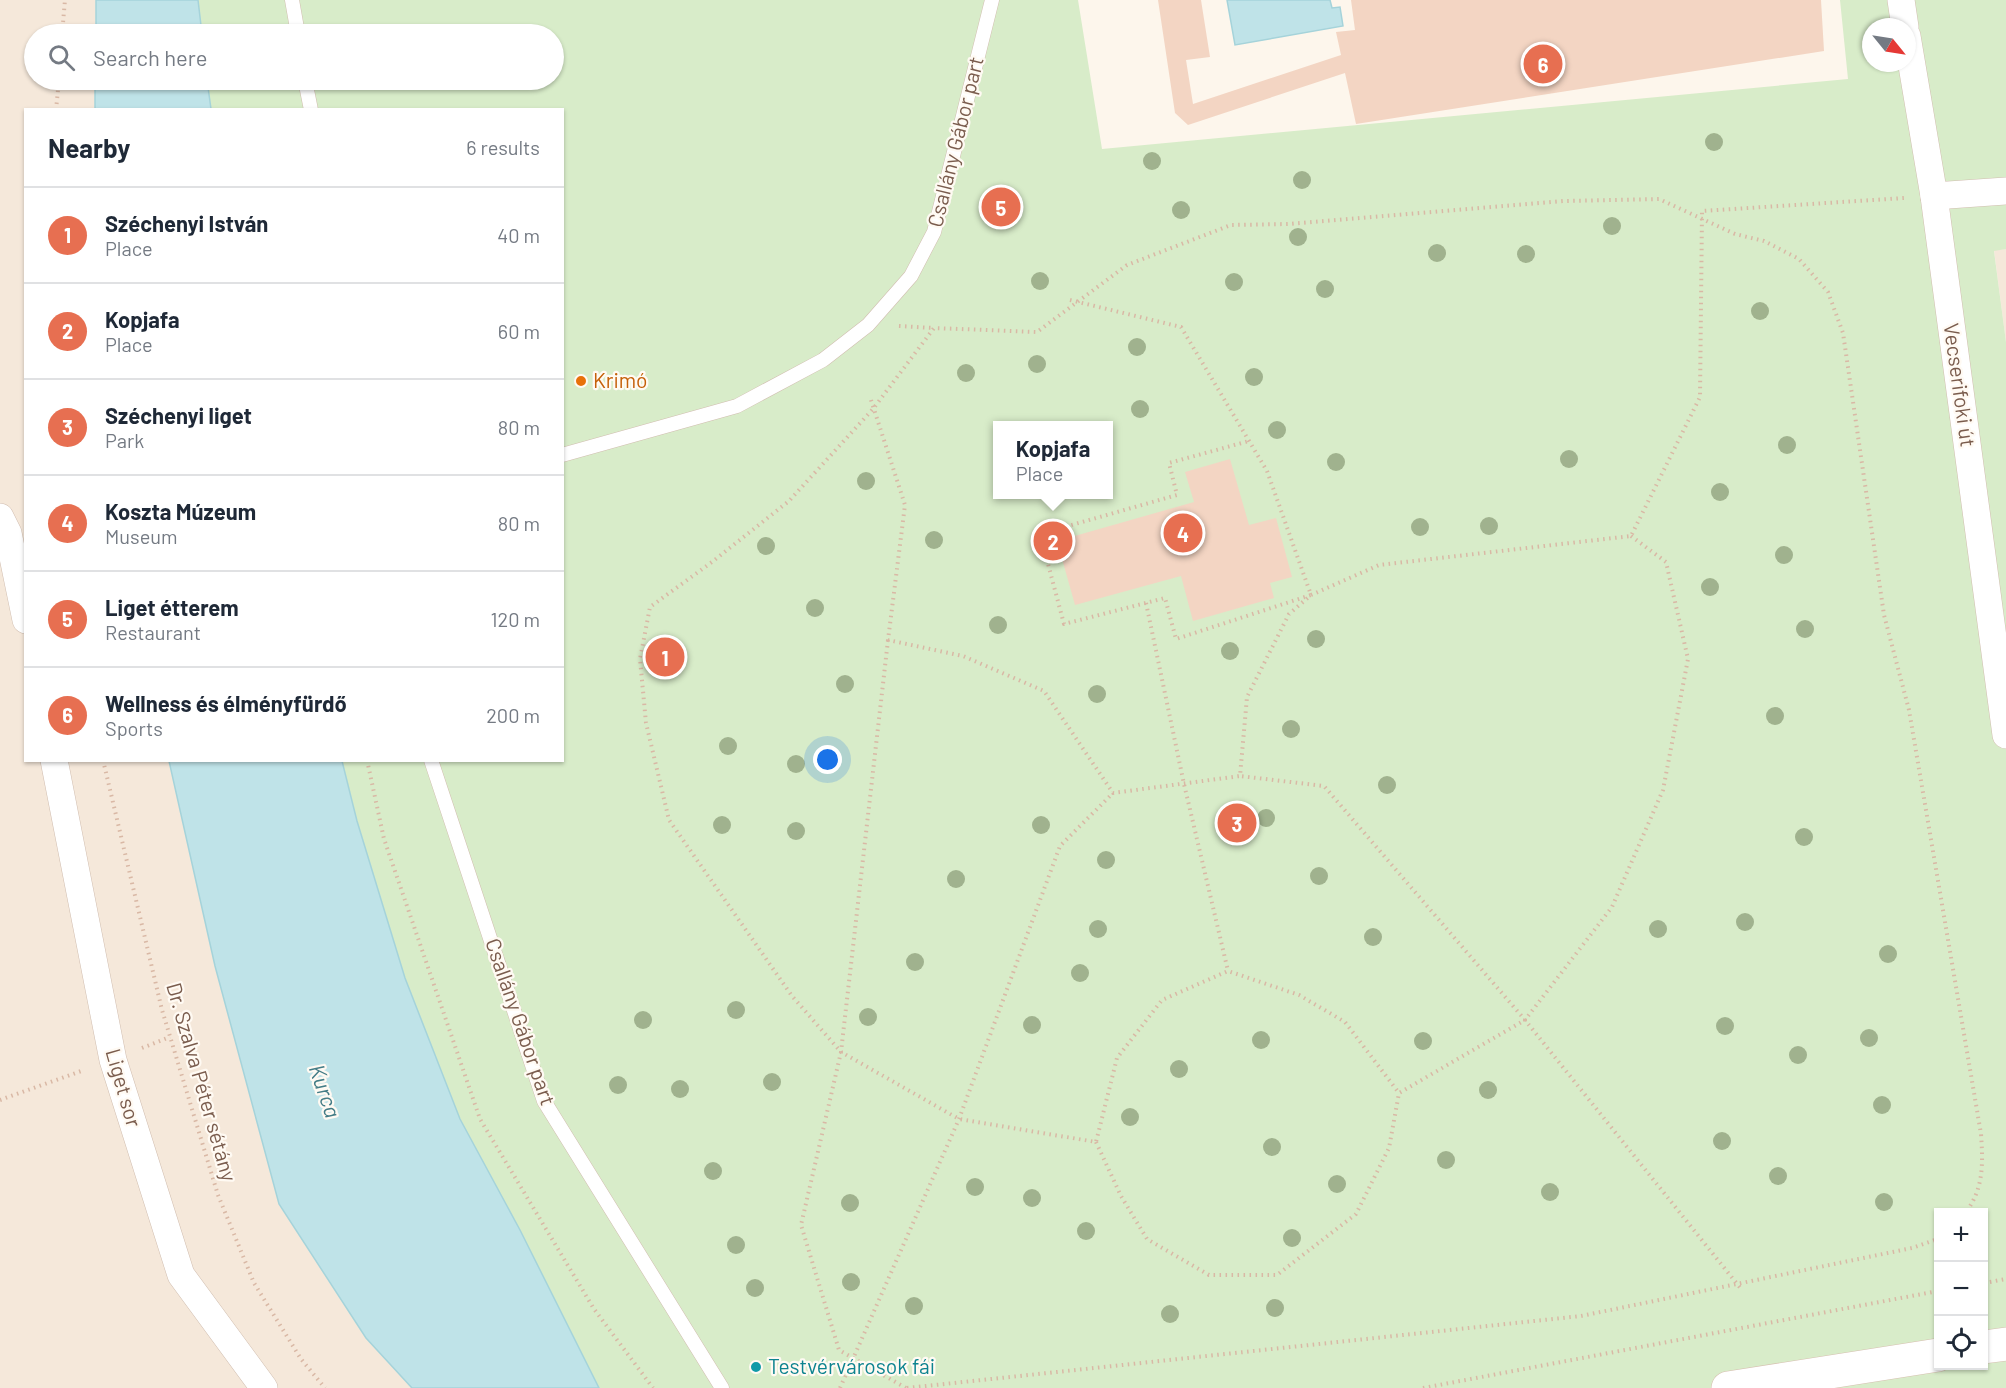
<!DOCTYPE html>
<html lang="en">
<head>
<meta charset="utf-8">
<style>
	body { margin:0; font-family:Barlow,sans-serif; background:#f2f2f3; color:#1f2937 }
	.controls { position:absolute; right:18px; bottom:18px; display:grid; overflow:hidden; border-radius:0px; box-shadow:0 2px 4px #0004 }
	.controls button { width:54px; height:54px; display:grid; place-items:center; padding:0; border:0; border-bottom:2px solid #e0e1e3; background:#fff; color:#1f2937; font:30px sans-serif }
	.compass { position:absolute; left:1862px; top:18px; width:54px; height:54px; border-radius:50%; background:#fff; box-shadow:0 2px 4px #0004; rotate:120deg }
	.you { position:absolute; left:828px; top:760px; width:21px; height:21px; margin:-15px; border:4px solid #fff; border-radius:50%; background:#1a73e8; box-shadow:0 0 0 9px #1a73e833 }
	.badge { display:grid; place-items:center; width:39px; height:39px; border-radius:50%; background:#e76f51; color:#fff; font-size:20px; font-weight:700 }
	.pin { position:absolute; translate:-50% -50%; border:3px solid #fff; box-shadow:0 2px 6px #0006 }
	.popup { position:absolute; left:993px; top:421px; width:120px; height:78px; box-sizing:border-box; display:grid; place-content:center; border-radius:0px; background:#fff; filter:drop-shadow(0 2px 4px #0005); font-size:20px; white-space:nowrap; color:#747a83 }
	.popup b { font-size:22px; color:#1f2937 }
	.popup::after { content:''; position:absolute; left:50%; top:100%; margin-left:-12px; border:12px solid transparent; border-top-color:#fff }
	.list { margin:0; padding:0; list-style:none }
	h2 { display:flex; justify-content:space-between; align-items:center; height:78px; margin:0; padding:0 24px; font-size:26px }
	h2 small { font-size:20px; font-weight:400; color:#747a83 }
	.list li { display:grid; grid-template-columns:39px 1fr auto; gap:18px; align-items:center; box-sizing:border-box; height:96px; padding:0 24px; border-top:2px solid #e0e1e3 }
	.list b { display:block; font-size:22px; white-space:nowrap }
	.list p { margin:0; font-size:20px; white-space:nowrap; color:#747a83 }
	.list em { font-size:20px; font-style:normal; color:#747a83 }
	.icon { flex:none; width:33px; height:33px; fill:none; stroke:currentColor; stroke-width:2; stroke-linecap:round; stroke-linejoin:round }
	.map { position:relative; flex:none; width:2006px; height:1388px; overflow:hidden }
	.search { position:absolute; background:#fff; box-shadow:0 2px 4px #0004; left:24px; top:24px; width:540px; height:66px; display:flex; align-items:center; gap:15px; box-sizing:border-box; padding:0 21px; border-radius:33px; color:#747a83; font-size:22px }
	.panel { position:absolute; background:#fff; box-shadow:0 2px 4px #0004; left:24px; top:108px; width:540px; height:654px; border-radius:0px }
	.map>svg:first-child { display:block }
	.residential { fill:#f5e8da }
	.green { fill:#d8ecc9; fill-rule:evenodd }
	.water { fill:#bfe3e8; stroke:#a5d3da; stroke-width:1.5 }
	.building { fill:#f3d5c3 }
	.lines { fill:none; stroke-linecap:round; stroke-linejoin:round }
	.lane-casing { stroke:#d1beb0; stroke-width:15 }
	.street-casing { stroke:#d1beb0; stroke-width:28 }
	.secondary-casing { stroke:#d6c0b0; stroke-width:34 }
	.path { stroke:#d9b8a5; stroke-width:4; stroke-dasharray:1.5 4.5; stroke-linecap:butt }
	.lane { stroke:#fff; stroke-width:14 }
	.street { stroke:#fff; stroke-width:27 }
	.secondary { stroke:#fff; stroke-width:33 }
	.tree { fill:#a0b28e }
	.food-dot { fill:#e8710a; stroke:#fffaf3; stroke-width:2 }
	.culture-dot { fill:#0f9aa8; stroke:#fffaf3; stroke-width:2 }
	.labels { text-anchor:middle; stroke-width:4.5; stroke-linejoin:round; paint-order:stroke }
	.street-label { font-size:21px; fill:#7a5c4d; stroke:#fffaf3 }
	.food-label { font-size:21px; fill:#c56008; stroke:#fffaf3; text-anchor:start }
	.culture-label { font-size:21px; fill:#0d838f; stroke:#fffaf3; text-anchor:start }
	.water-label { font-size:22px; font-style:italic; fill:#437c86; stroke:#fffaf3 }
</style>
</head>
<body>
<div class="map">
<svg width="2006" height="1388" viewBox="0 0 2006 1388">
	<rect width="100%" height="100%" fill="#fdf6ec"/>
	<g class="residential">
		<polygon points="0,0 96,0 96,34 34,34 34,80 95,80 95,109 26,110 26,760 169,761 215,966 366,1338 412,1388 0,1388"/>
		<polygon points="2006,249 2006,342 1994,250"/>
	</g>
	<path class="green" d="M 198,0 L 1078,0 L 1102,149 L 1848,79 L 1840,0 L 2006,0 L 2006,249 L 1994,251 L 2006,342 L 2006,1388 L 599,1388 L 520,1230 L 460,1119 L 405,978 L 357,821 L 342,761 L 562,760 L 562,110 L 211,109 L 207,80 L 554,80 L 554,34 L 202,34 ZM 1871,27 L 1907,27 L 1907,63 L 1871,63 ZM 998,426 L 1108,426 L 1108,494 L 998,494 ZM 1938,1212 L 1984,1212 L 1984,1366 L 1938,1366 Z"/>
	<g class="water">
		<polygon points="96,0 198,0 202,34 96,34"/>
		<polygon points="1227,0 1330,0 1332,8 1340,7 1343,26 1235,45"/>
		<polygon points="95,80 207,80 211,109 95,109"/>
		<polygon points="169,761 342,761 357,821 405,978 460,1119 520,1230 599,1388 412,1388 366,1338 279,1204 215,966"/>
	</g>
	<g class="building">
		<polygon points="1158,0 1201,0 1210,57 1186,60 1193,104 1341,55 1336,32 1355,30 1351,0 1821,0 1824,51 1356,124 1345,73 1188,125 1175,113"/>
		<polygon points="1230,459 1249,525 1276,518 1292,577 1270,583 1274,598 1193,621 1181,576 1075,605 1057,541 1194,502 1185,472"/>
	</g>
	<g class="lines">
		<defs>
			<g id="lane">
				<polyline points="292,0 298,34"/>
				<polyline points="305,80 311,110"/>
				<polyline points="562,455 737,406 823,360 868,325 911,276 934,232 992,0"/>
				<polyline points="431,760 544,1101 722,1388"/>
			</g>
			<g id="street">
				<polyline points="1901,0 1905,27"/>
				<polyline points="1907,36 1934,196 2006,735"/>
				<polyline points="1934,196 2006,191"/>
				<polyline points="0,517 8,533 26,620"/>
				<polyline points="54,760 113,1060 181,1275 264,1388"/>
			</g>
			<g id="secondary">
				<polyline points="1984,1347 2006,1344"/>
				<polyline points="1728,1388 1938,1355"/>
			</g>
		</defs>
		<use href="#lane" class="lane-casing"/>
		<use href="#street" class="street-casing"/>
		<use href="#secondary" class="secondary-casing"/>
		<g class="path">
			<polyline points="62,34 65,0"/>
			<polyline points="56,110 59,80"/>
			<polyline points="1070,300 1181,327 1267,471 1311,595 1176,639 1165,598 1064,624 1040,534 1177,495 1169,463 1249,441"/>
			<polyline points="899,326 933,328"/>
			<polyline points="871,400 905,505 888,640 963,656 1044,691 1113,793 1240,776 1247,697 1289,614 1311,595 1379,565 1631,536 1700,397 1702,211 1904,198"/>
			<polyline points="1631,536 1666,562 1688,659 1663,790 1612,907 1525,1020 1742,1290"/>
			<polyline points="1146,603 1184,784 1228,971"/>
			<polyline points="888,640 841,1052 959,1119 1096,1142 1117,1058 1162,1000 1228,971 1299,995 1345,1022 1399,1093 1525,1020 1324,786 1240,776"/>
			<polyline points="103,760 162,1010 218,1195 254,1283 301,1359 325,1388"/>
			<polyline points="367,760 384,839 480,1119 594,1309 653,1388"/>
			<polyline points="142,1048 170,1037"/>
			<polyline points="0,1100 84,1070"/>
			<polyline points="1096,1142 1121,1196 1147,1239 1209,1275 1277,1275 1356,1214 1389,1148 1399,1093"/>
			<polyline points="1984,1283 2006,1279"/>
			<polyline points="840,1388 959,1119 1060,846 1113,793"/>
			<path d="M 906,1388 L 839,1350 L 801,1225 L 841,1052 L 792,996 L 669,820 L 646,723 L 640,659 L 650,607 L 712,562 L 789,501 L 873,409 L 934,328 L 1037,332 L 1127,265 L 1231,225 L 1288,224 L 1564,201 L 1659,199 L 1735,234 L 1764,241 L 1799,259 L 1828,292 L 1843,333 L 1884,615 L 1909,710 L 1981,1134 C 1983,1163 1984,1188 1966,1212"/>
			<polyline points="907,1388 1581,1316 1912,1248 1938,1239"/>
			<polyline points="1423,1388 1938,1291"/>
		</g>
		<use href="#lane" class="lane"/>
		<use href="#street" class="street"/>
		<use href="#secondary" class="secondary"/>
	</g>
	<g class="tree">
		<circle cx="1714" cy="142" r="9"/>
		<circle cx="1152" cy="161" r="9"/>
		<circle cx="1302" cy="180" r="9"/>
		<circle cx="1181" cy="210" r="9"/>
		<circle cx="1612" cy="226" r="9"/>
		<circle cx="1298" cy="237" r="9"/>
		<circle cx="1437" cy="253" r="9"/>
		<circle cx="1526" cy="254" r="9"/>
		<circle cx="1040" cy="281" r="9"/>
		<circle cx="1234" cy="282" r="9"/>
		<circle cx="1325" cy="289" r="9"/>
		<circle cx="1760" cy="311" r="9"/>
		<circle cx="1137" cy="347" r="9"/>
		<circle cx="1037" cy="364" r="9"/>
		<circle cx="966" cy="373" r="9"/>
		<circle cx="1254" cy="377" r="9"/>
		<circle cx="1140" cy="409" r="9"/>
		<circle cx="1277" cy="430" r="9"/>
		<circle cx="1787" cy="445" r="9"/>
		<circle cx="1569" cy="459" r="9"/>
		<circle cx="1336" cy="462" r="9"/>
		<circle cx="866" cy="481" r="9"/>
		<circle cx="1720" cy="492" r="9"/>
		<circle cx="1489" cy="526" r="9"/>
		<circle cx="1420" cy="527" r="9"/>
		<circle cx="934" cy="540" r="9"/>
		<circle cx="766" cy="546" r="9"/>
		<circle cx="1784" cy="555" r="9"/>
		<circle cx="1710" cy="587" r="9"/>
		<circle cx="815" cy="608" r="9"/>
		<circle cx="998" cy="625" r="9"/>
		<circle cx="1805" cy="629" r="9"/>
		<circle cx="1316" cy="639" r="9"/>
		<circle cx="1230" cy="651" r="9"/>
		<circle cx="845" cy="684" r="9"/>
		<circle cx="1097" cy="694" r="9"/>
		<circle cx="1775" cy="716" r="9"/>
		<circle cx="1291" cy="729" r="9"/>
		<circle cx="728" cy="746" r="9"/>
		<circle cx="796" cy="764" r="9"/>
		<circle cx="1387" cy="785" r="9"/>
		<circle cx="1266" cy="818" r="9"/>
		<circle cx="722" cy="825" r="9"/>
		<circle cx="1041" cy="825" r="9"/>
		<circle cx="796" cy="831" r="9"/>
		<circle cx="1804" cy="837" r="9"/>
		<circle cx="1106" cy="860" r="9"/>
		<circle cx="1319" cy="876" r="9"/>
		<circle cx="956" cy="879" r="9"/>
		<circle cx="1745" cy="922" r="9"/>
		<circle cx="1098" cy="929" r="9"/>
		<circle cx="1658" cy="929" r="9"/>
		<circle cx="1373" cy="937" r="9"/>
		<circle cx="1888" cy="954" r="9"/>
		<circle cx="915" cy="962" r="9"/>
		<circle cx="1080" cy="973" r="9"/>
		<circle cx="736" cy="1010" r="9"/>
		<circle cx="868" cy="1017" r="9"/>
		<circle cx="643" cy="1020" r="9"/>
		<circle cx="1032" cy="1025" r="9"/>
		<circle cx="1725" cy="1026" r="9"/>
		<circle cx="1869" cy="1038" r="9"/>
		<circle cx="1261" cy="1040" r="9"/>
		<circle cx="1423" cy="1041" r="9"/>
		<circle cx="1798" cy="1055" r="9"/>
		<circle cx="1179" cy="1069" r="9"/>
		<circle cx="772" cy="1082" r="9"/>
		<circle cx="618" cy="1085" r="9"/>
		<circle cx="680" cy="1089" r="9"/>
		<circle cx="1488" cy="1090" r="9"/>
		<circle cx="1882" cy="1105" r="9"/>
		<circle cx="1130" cy="1117" r="9"/>
		<circle cx="1722" cy="1141" r="9"/>
		<circle cx="1272" cy="1147" r="9"/>
		<circle cx="1446" cy="1160" r="9"/>
		<circle cx="713" cy="1171" r="9"/>
		<circle cx="1778" cy="1176" r="9"/>
		<circle cx="1337" cy="1184" r="9"/>
		<circle cx="975" cy="1187" r="9"/>
		<circle cx="1550" cy="1192" r="9"/>
		<circle cx="1032" cy="1198" r="9"/>
		<circle cx="1884" cy="1202" r="9"/>
		<circle cx="850" cy="1203" r="9"/>
		<circle cx="1086" cy="1231" r="9"/>
		<circle cx="1292" cy="1238" r="9"/>
		<circle cx="736" cy="1245" r="9"/>
		<circle cx="851" cy="1282" r="9"/>
		<circle cx="755" cy="1288" r="9"/>
		<circle cx="914" cy="1306" r="9"/>
		<circle cx="1275" cy="1308" r="9"/>
		<circle cx="1170" cy="1314" r="9"/>
	</g>
	<circle class="food-dot" cx="581" cy="381" r="6"/>
	<circle class="culture-dot" cx="756" cy="1367" r="6"/>
	<g class="labels">
		<g class="street-label">
			<text transform="translate(956 142) rotate(-76)" y="7">Csallány Gábor part</text>
			<text transform="translate(1959 385) rotate(82)" y="7">Vecserifoki út</text>
			<text transform="translate(520 1022) rotate(71)" y="7">Csallány Gábor part</text>
			<text transform="translate(201 1082) rotate(74)" y="7">Dr. Szalva Péter sétány</text>
			<text transform="translate(123 1088) rotate(74)" y="7">Liget sor</text>
		</g>
		<g class="food-label">
			<text x="593" y="388">Krimó</text>
		</g>
		<g class="culture-label">
			<text x="768" y="1374">Testvérvárosok fái</text>
		</g>
		<g class="water-label">
			<text transform="translate(325 1091) rotate(71)" y="8">Kurca</text>
		</g>
	</g>
</svg>
<div class="controls">
<button>+</button>
<button>−</button>
<button><svg class="icon" aria-label="locate" viewBox="0 0 24 24"><circle cx="12" cy="12" r="6"/><path d="M12 2v4M12 18v4M2 12h4M18 12h4"/></svg></button>
</div>
<svg class="compass" viewBox="-18 -18 36 36"><path d="M0-13l5 13h-10z" fill="#e53935"/><path d="M0 13l5-13h-10z" fill="#747a83"/></svg>
<div class="you"></div>
<div class="pin badge" style="left:665px;top:657px">1</div>
<div class="pin badge" style="left:1053px;top:541px">2</div>
<div class="popup"><b>Kopjafa</b>Place</div>
<div class="pin badge" style="left:1237px;top:823px">3</div>
<div class="pin badge" style="left:1183px;top:533px">4</div>
<div class="pin badge" style="left:1001px;top:207px">5</div>
<div class="pin badge" style="left:1543px;top:64px">6</div>
<div class="search"><svg class="icon" aria-label="search" viewBox="0 0 24 24"><circle cx="10" cy="10" r="6"/><path d="M15 15l6 6"/></svg>Search here</div>
<section class="panel">
<h2>Nearby<small>6 results</small></h2>
<ul class="list">
<li><span class="badge">1</span><div><b>Széchenyi István</b><p>Place</p></div><em>40 m</em></li>
<li><span class="badge">2</span><div><b>Kopjafa</b><p>Place</p></div><em>60 m</em></li>
<li><span class="badge">3</span><div><b>Széchenyi liget</b><p>Park</p></div><em>80 m</em></li>
<li><span class="badge">4</span><div><b>Koszta Múzeum</b><p>Museum</p></div><em>80 m</em></li>
<li><span class="badge">5</span><div><b>Liget étterem</b><p>Restaurant</p></div><em>120 m</em></li>
<li><span class="badge">6</span><div><b>Wellness és élményfürdő</b><p>Sports</p></div><em>200 m</em></li>
</ul>
</section>
</div>
</body>
</html>
